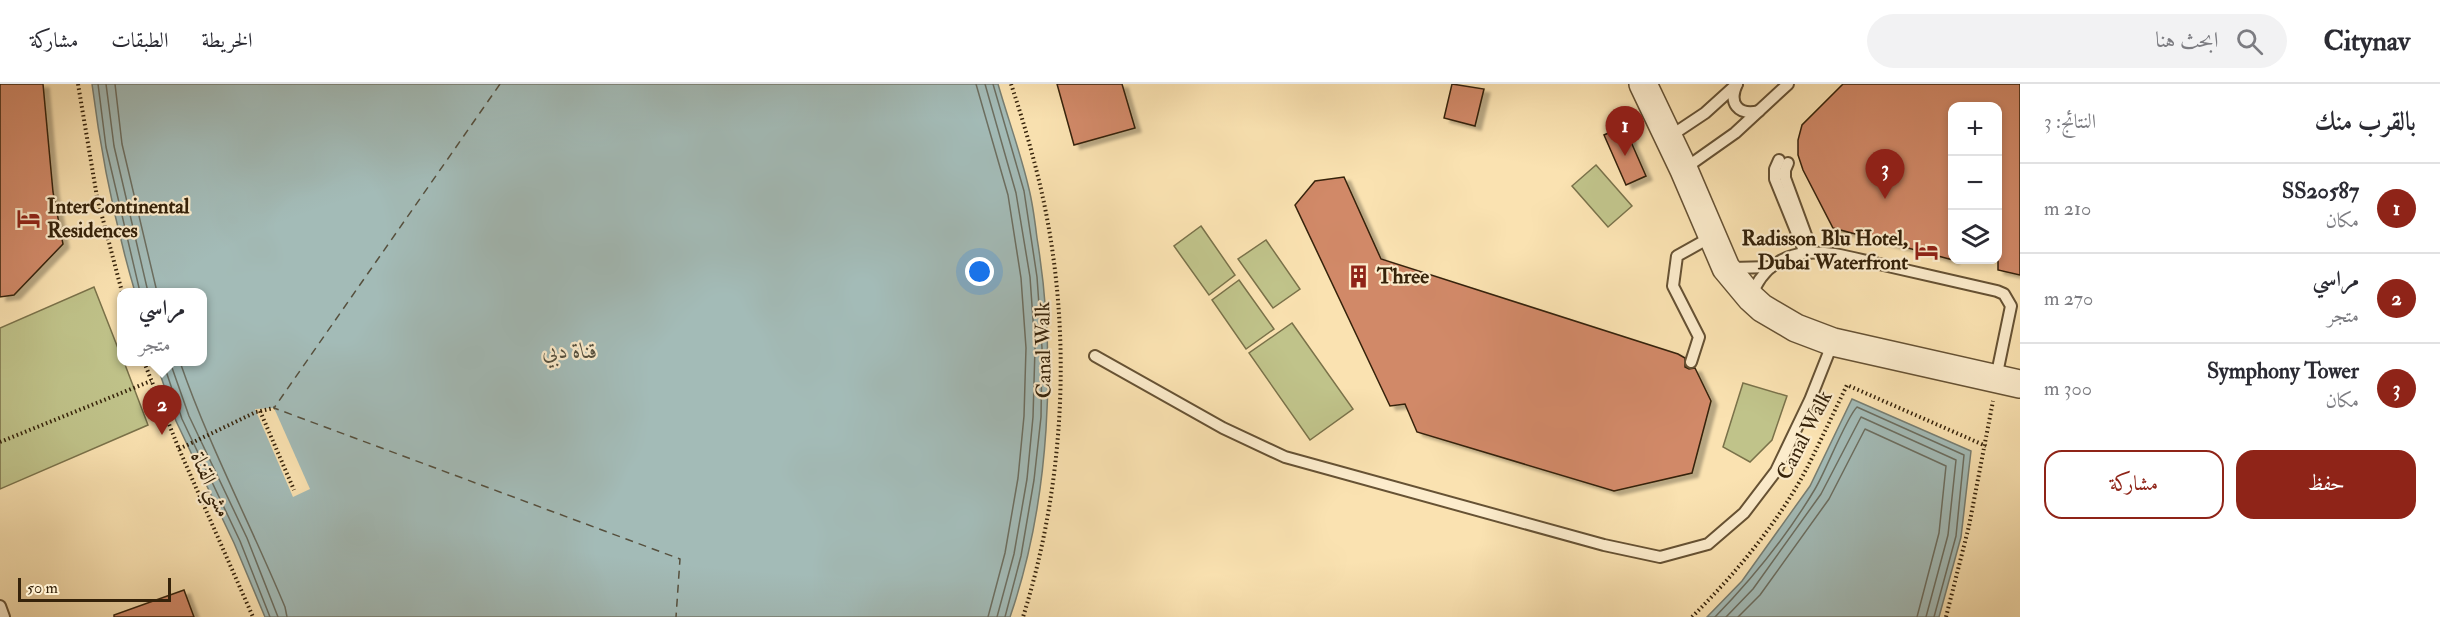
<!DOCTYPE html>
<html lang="ar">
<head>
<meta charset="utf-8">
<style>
	body { margin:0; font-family:"IM FELL Double Pica",Amiri,serif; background:#f2f2f3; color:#2b2b33; direction:rtl }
	.controls { position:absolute; right:18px; top:18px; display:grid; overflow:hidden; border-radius:12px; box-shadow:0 3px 9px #0003 }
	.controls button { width:54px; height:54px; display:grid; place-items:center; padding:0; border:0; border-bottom:2px solid #e1e1e2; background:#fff; color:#2b2b33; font:30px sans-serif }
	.scale { position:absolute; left:18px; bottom:15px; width:153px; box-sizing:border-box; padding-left:6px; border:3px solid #35220a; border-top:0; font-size:16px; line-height:21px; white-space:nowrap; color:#35220a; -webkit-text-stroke:4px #fceccc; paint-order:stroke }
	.you { position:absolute; left:980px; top:188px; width:21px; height:21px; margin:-15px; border:4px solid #fff; border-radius:50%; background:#1a73e8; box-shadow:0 0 0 9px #1a73e833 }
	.badge { display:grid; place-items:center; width:39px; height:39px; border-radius:50%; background:#8f2418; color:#fff; font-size:20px; font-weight:700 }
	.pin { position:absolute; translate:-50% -50px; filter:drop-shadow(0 2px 3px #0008) }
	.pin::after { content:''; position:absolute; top:32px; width:21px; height:18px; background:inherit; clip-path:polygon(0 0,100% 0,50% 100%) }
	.popup { position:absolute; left:117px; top:204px; width:90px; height:78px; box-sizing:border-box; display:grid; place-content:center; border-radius:12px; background:#fff; filter:drop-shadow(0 2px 4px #0005); font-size:20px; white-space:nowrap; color:#7c7c81 }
	.popup b { font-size:22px; color:#2b2b33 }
	.popup::after { content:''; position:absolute; left:50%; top:100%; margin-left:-12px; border:12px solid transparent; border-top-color:#fff }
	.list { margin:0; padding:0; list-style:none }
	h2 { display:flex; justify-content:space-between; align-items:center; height:78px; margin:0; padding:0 24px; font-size:26px }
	h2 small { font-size:20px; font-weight:400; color:#7c7c81 }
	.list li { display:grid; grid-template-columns:39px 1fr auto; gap:18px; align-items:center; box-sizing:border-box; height:90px; padding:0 24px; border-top:2px solid #e1e1e2 }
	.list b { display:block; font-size:22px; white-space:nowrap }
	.list p { margin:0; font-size:20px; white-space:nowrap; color:#7c7c81 }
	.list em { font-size:20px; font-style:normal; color:#7c7c81 }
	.actions { display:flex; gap:12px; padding:18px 24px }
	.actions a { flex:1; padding:14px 0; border:2px solid #8f2418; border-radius:18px; text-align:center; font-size:21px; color:#8f2418 }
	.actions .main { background:#8f2418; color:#fff }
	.icon { flex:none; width:33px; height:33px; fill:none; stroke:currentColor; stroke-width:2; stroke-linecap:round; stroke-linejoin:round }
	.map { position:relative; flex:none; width:2020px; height:533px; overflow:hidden; direction:ltr }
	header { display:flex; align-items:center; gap:36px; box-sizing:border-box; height:84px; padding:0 30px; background:#fff; border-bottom:2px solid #e1e1e2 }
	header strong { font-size:28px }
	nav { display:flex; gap:33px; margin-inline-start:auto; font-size:21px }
	.search { width:420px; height:54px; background:#f2f2f3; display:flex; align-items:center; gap:15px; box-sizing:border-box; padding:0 21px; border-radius:33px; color:#7c7c81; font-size:22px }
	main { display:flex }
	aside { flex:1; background:#fff }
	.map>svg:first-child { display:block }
	.green { fill:#c0c38a; stroke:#7a724a; stroke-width:1.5 }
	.water { fill:#a3bbb7; stroke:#777e72; stroke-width:1.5 }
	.pier { fill:#fae2b1 }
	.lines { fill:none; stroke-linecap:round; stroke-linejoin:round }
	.shore { stroke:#6c6e60; stroke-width:1.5 }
	.ferry { stroke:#56503e; stroke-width:1.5; stroke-dasharray:8 6; stroke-linecap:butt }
	.building { fill:#d18968; stroke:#35220a; stroke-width:1.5; filter:url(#shadow) }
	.service-casing { stroke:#665234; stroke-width:14 }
	.tertiary-casing { stroke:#665234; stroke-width:30 }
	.path { stroke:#35220a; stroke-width:4; stroke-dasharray:1.5 3; stroke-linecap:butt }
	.service { stroke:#fceccc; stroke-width:10 }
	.tertiary { stroke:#fceccc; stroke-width:27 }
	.labels { text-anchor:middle; stroke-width:4.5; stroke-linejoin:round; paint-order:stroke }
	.poi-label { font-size:21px; font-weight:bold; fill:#35220a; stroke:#fceccc; text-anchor:start }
	.street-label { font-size:21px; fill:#35220a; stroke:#fceccc }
	.water-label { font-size:22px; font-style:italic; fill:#56503e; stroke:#fceccc }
</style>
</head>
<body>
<header>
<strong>Citynav</strong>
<div class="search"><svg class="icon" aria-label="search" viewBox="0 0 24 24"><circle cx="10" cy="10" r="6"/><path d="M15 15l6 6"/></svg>ابحث هنا</div>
<nav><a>الخريطة</a><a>الطبقات</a><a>مشاركة</a></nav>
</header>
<main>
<aside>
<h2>بالقرب منك<small>النتائج: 3</small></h2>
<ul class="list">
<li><span class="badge">1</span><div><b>SS20587</b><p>مكان</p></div><em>210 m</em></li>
<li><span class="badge">2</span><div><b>مراسي</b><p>متجر</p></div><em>270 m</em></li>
<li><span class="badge">3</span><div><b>Symphony Tower</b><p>مكان</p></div><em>300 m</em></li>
</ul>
<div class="actions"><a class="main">حفظ</a><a>مشاركة</a></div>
</aside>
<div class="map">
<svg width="2020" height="533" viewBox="0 0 2020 533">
	<defs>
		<filter id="shadow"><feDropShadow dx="6" dy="4" stdDeviation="1.5" flood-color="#0004"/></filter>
	</defs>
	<rect width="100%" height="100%" fill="#fae2b1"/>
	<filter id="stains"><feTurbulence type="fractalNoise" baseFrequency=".00333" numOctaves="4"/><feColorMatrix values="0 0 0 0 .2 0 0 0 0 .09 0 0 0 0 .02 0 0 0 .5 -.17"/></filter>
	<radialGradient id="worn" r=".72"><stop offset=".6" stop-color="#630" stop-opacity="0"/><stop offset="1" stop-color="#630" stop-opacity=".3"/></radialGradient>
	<g class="green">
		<polygon points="1596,81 1632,122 1608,143 1572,102"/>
		<polygon points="1201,142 1235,191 1209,211 1174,162"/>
		<polygon points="1266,156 1300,205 1273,224 1238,175"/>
		<polygon points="1239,196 1274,245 1246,265 1212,216"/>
		<polygon points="94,203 121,272 122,278 124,278 148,341 0,405 0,244"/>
		<polygon points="1292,239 1353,325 1310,356 1249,269"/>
		<polygon points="1743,299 1787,312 1772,356 1750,378 1723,363"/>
	</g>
	<g class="water">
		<path d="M 92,0 L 998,0 C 1008,35 1021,70 1029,105 C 1033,121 1035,138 1037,154 C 1057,275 1050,417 1010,533 L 265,533 L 234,459 L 176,337 L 156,278 L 202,278 L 202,208 L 135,208 C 115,140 101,71 92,0 Z"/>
		<polygon points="1852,315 1971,367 1961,453 1939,533 1707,533 1742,497 1810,402"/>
	</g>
	<polygon class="pier" points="274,324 310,405 293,413 255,325"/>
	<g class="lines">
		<g class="shore">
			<polyline points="98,0 106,63 140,208"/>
			<polyline points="106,0 114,62 148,208"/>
			<polyline points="115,0 122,60 157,208"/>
			<polyline points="976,0 1008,111 1021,194 1026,264 1024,332 1018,394 1005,469 988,533"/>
			<polyline points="985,0 1016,109 1030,193 1035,264 1033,333 1027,395 1014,470 997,533"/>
			<polyline points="993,0 1024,107 1037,193 1042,264 1041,333 1034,396 1021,472 1005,533"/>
			<polyline points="163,278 182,335 240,457 270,533"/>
			<polyline points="170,278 189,332 247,454 278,533"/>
			<path d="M 180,278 C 209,362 251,441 285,523 L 287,533"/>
			<path d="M 1715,533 C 1753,494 1787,452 1815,405 C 1825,389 1847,332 1857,323 L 1964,371 L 1956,452 L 1934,533"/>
			<polyline points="1726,533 1753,505 1821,410 1861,333 1956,376 1948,451 1926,533"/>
			<polyline points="1738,533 1760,511 1829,415 1865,345 1946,382 1939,449 1917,533"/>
		</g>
		<polyline class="ferry" points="500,0 274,324 680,475 676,533"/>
	</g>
	<g class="building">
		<polygon points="0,0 43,0 53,108 63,160 14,211 0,213"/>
		<polygon points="1057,0 1122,0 1135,44 1074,61"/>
		<polygon points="1452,0 1484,5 1475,42 1444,34"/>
		<polygon points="1843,0 2020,0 2020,191 1998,186 1998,22 1953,22 1953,176 1833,144 1803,86 1798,71 1798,56 1802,41"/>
		<polygon points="1624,42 1646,92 1626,101 1604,51"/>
		<polygon points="1344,93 1381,175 1678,270 1685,274 1685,283 1689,285 1695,284 1711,317 1692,389 1614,407 1417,348 1405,320 1390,322 1295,121 1315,97"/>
		<polygon points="184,506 194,533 114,533 114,531"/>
	</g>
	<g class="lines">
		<defs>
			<g id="service">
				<path d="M 1737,0 C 1728,19 1738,32 1759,27"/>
				<polyline points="1669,53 1705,29 1737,0"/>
				<polyline points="1779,76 1775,85 1775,95 1805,169"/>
				<polyline points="1788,79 1785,86 1785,94 1810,162"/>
				<polyline points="1684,85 1735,49 1788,0"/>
				<polyline points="1732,184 1771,183"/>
				<path d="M 1751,213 C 1760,188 1779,172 1806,169 C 1829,166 1856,175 1879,180 C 1918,189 1958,198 1997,207 L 2004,210 L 2011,222 L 1996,294"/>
				<polyline points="1095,272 1223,344 1285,373 1604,461 1660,473 1708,460 1744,429 1776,387 1810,316 1833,258"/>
				<polyline points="1691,278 1699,253 1673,202 1677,172 1711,153"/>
				<polyline points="0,522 4,533"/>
			</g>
			<polyline id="tertiary" points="1643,0 1684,86 1726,184 1751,214 1762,224 1796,244 1833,258 2020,300"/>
		</defs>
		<use href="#service" class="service-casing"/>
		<use href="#tertiary" class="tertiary-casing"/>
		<g class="path">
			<polyline points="78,0 97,113 122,208"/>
			<path d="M 1011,0 C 1022,33 1032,67 1040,101 C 1073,241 1066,396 1023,533"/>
			<polyline points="144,278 179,365 253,533"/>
			<polyline points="260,327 294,406"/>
			<polyline points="0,358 151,297"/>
			<polyline points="179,365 256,328 274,324"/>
			<path d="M 1692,533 C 1736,489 1778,439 1807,384 C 1821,356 1834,328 1847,301 L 1986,362"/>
			<polyline points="1946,533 1969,442 1993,317"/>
		</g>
		<use href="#service" class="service"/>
		<use href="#tertiary" class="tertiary"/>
	</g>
	<defs>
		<symbol id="hotel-bare" viewBox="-9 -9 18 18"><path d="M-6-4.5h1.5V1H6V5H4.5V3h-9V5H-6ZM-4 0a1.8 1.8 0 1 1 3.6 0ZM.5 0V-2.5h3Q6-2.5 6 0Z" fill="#8f2418" stroke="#fceccc" stroke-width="2.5" paint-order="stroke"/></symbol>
		<symbol id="building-bare" viewBox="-9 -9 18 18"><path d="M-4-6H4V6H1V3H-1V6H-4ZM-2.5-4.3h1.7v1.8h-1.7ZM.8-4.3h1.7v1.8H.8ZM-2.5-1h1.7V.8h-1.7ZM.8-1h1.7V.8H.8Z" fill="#8f2418" stroke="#fceccc" stroke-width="2.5" paint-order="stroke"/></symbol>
	</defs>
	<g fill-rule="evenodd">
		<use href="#hotel-bare" x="12" y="118" width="33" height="33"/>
		<use href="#hotel-bare" x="1910" y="150" width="33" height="33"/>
		<use href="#building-bare" x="1342" y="176" width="33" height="33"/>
	</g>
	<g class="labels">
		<g class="poi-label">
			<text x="47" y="129">InterContinental<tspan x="47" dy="24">Residences</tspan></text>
			<text x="1908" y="161" text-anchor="end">Radisson Blu Hotel,<tspan x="1908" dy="24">Dubai Waterfront</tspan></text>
			<text x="1377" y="199">Three</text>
		</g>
		<g class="street-label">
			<text transform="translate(1043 266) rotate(-91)" y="7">Canal Walk</text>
			<text transform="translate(1804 351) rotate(-63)" y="7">Canal Walk</text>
			<text transform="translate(211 400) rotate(66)" y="7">مشي القناة</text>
		</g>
		<g class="water-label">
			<text x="570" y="274">قناة دبي</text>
		</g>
	</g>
	<rect width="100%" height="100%" filter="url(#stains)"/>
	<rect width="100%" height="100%" fill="url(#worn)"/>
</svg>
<div class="controls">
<button>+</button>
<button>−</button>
<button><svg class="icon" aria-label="layers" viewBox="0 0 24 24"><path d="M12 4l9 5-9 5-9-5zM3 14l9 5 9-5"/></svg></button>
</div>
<div class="scale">50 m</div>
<div class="you"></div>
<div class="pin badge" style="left:1625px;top:72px">1</div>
<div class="pin badge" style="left:162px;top:351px">2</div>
<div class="popup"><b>مراسي</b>متجر</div>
<div class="pin badge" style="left:1885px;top:115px">3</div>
</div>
</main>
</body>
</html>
